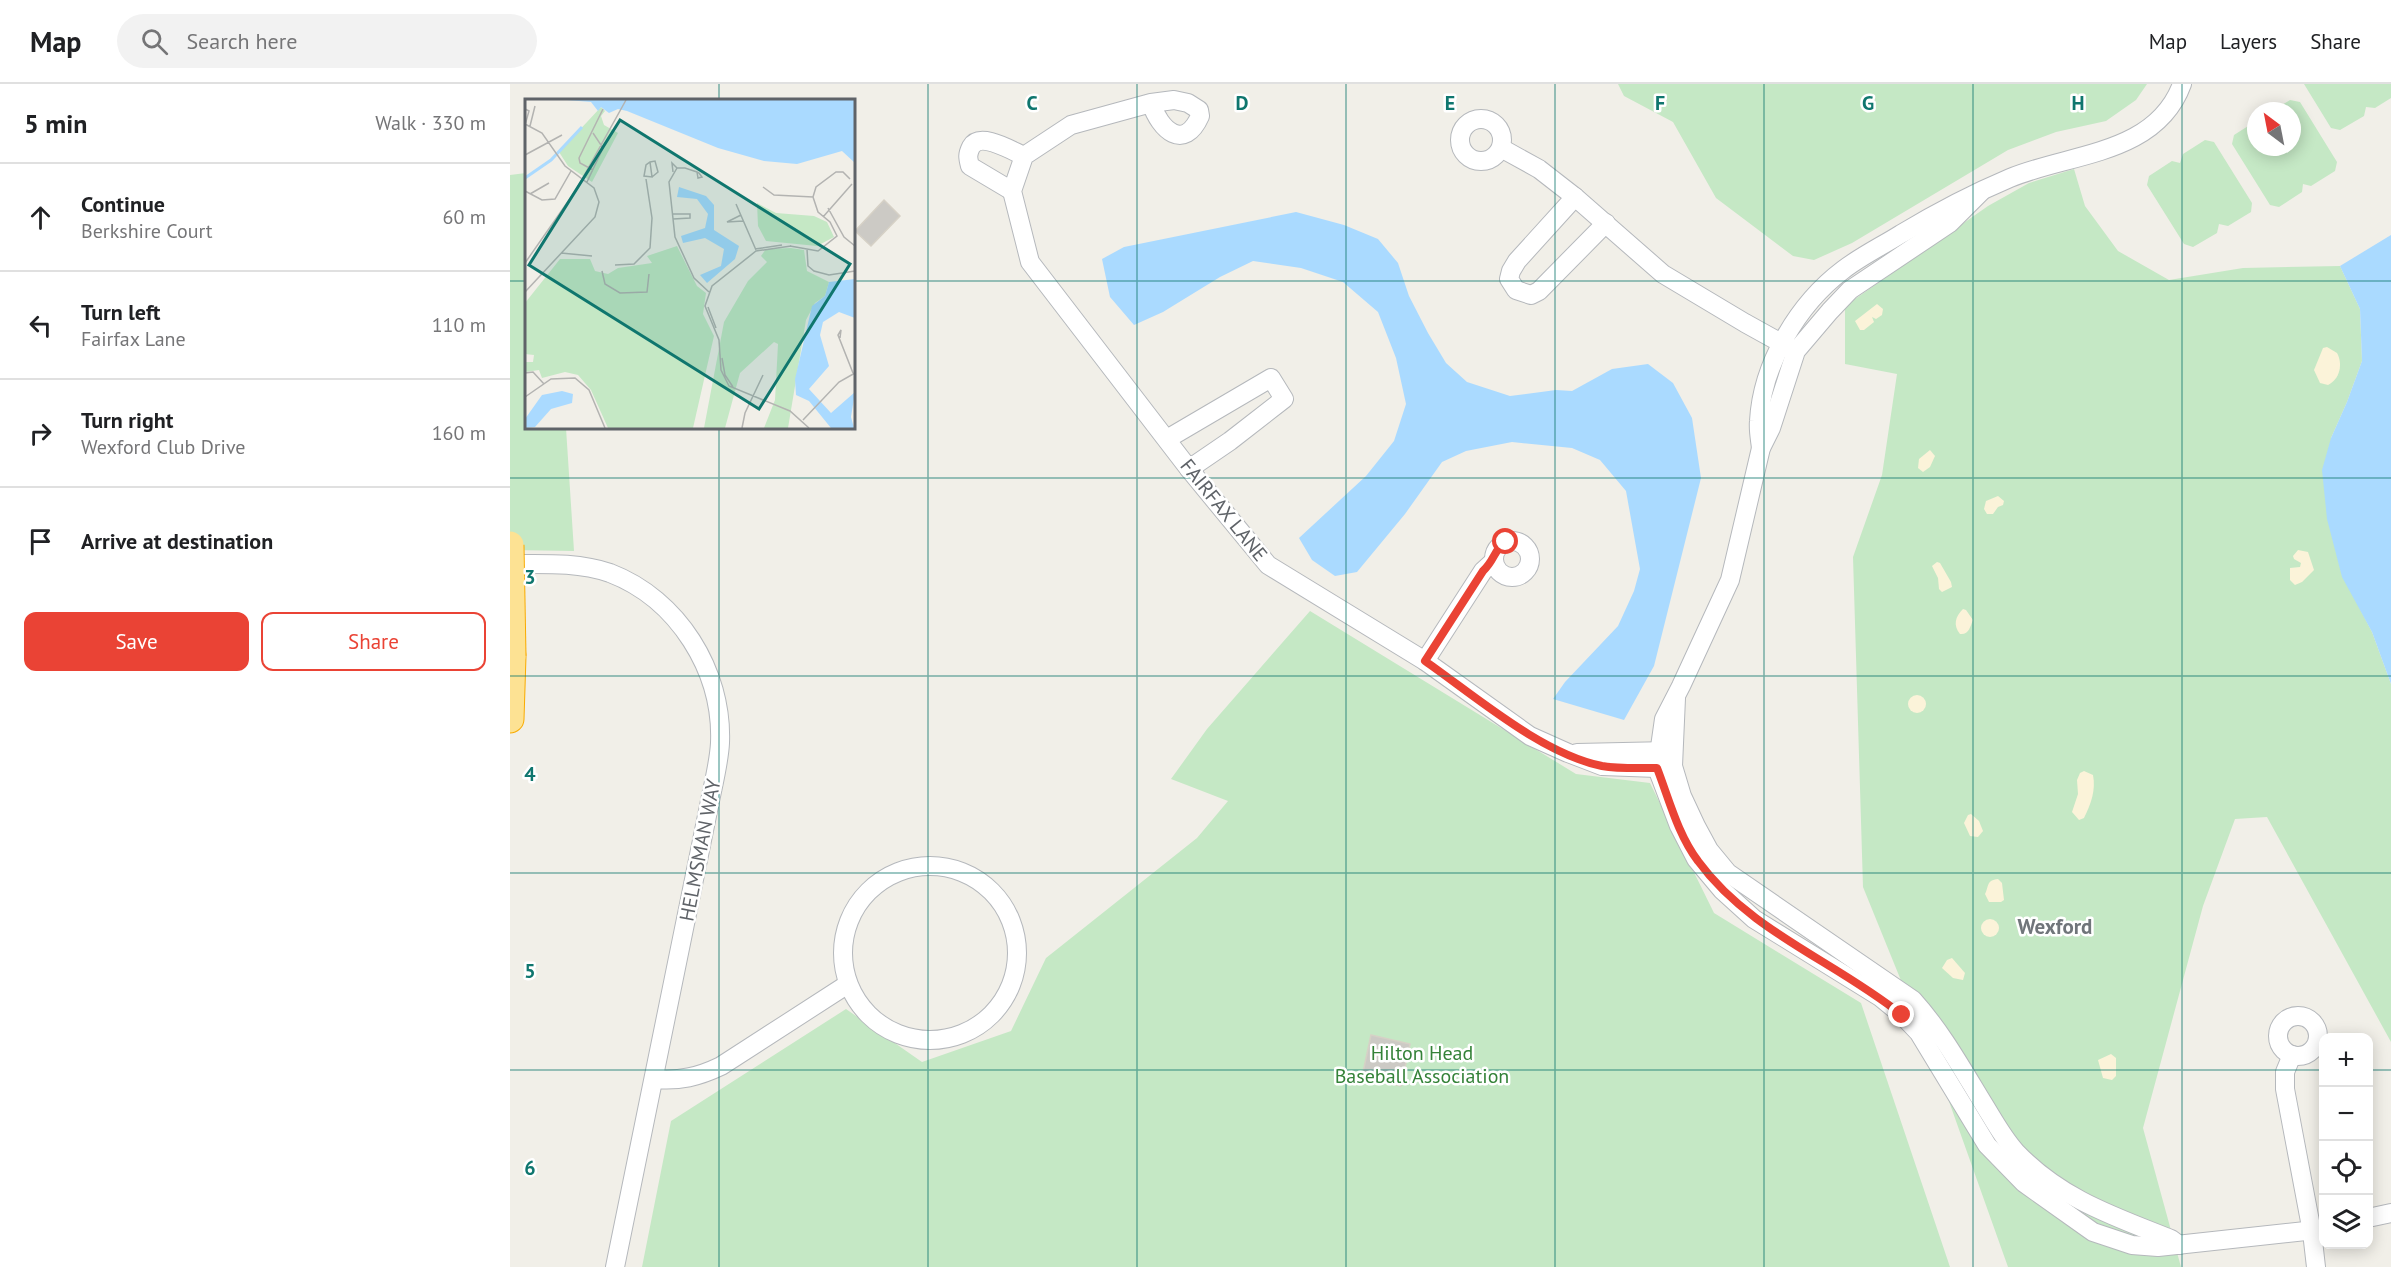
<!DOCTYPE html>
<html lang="en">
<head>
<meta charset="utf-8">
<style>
	body { margin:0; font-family:"PT Sans",sans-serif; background:#f2f2f2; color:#202124 }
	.controls { position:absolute; right:18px; bottom:18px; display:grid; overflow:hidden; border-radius:12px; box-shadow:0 3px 15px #0003 }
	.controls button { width:54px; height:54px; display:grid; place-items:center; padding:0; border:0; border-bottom:2px solid #e0e0e0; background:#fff; color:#202124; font:30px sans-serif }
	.compass { position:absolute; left:1737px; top:18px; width:54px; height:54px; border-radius:50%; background:#fff; box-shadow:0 3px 15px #0003; rotate:328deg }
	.stop { position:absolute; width:18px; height:18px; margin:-14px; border:4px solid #ea4335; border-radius:50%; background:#fff }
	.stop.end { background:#ea4335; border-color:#fff; box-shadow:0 2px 6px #0008 }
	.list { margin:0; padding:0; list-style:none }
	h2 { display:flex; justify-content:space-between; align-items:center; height:78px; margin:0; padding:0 24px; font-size:26px }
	h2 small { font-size:20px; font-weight:400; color:#757577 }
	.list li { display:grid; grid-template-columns:39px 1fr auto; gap:18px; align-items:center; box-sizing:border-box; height:108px; padding:0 24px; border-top:2px solid #e0e0e0 }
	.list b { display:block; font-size:22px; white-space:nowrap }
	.list p { margin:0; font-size:20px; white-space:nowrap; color:#757577 }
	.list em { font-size:20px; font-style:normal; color:#757577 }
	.actions { display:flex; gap:12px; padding:18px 24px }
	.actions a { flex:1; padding:14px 0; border:2px solid #ea4335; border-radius:12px; text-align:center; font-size:21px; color:#ea4335 }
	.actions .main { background:#ea4335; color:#fff }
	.icon { flex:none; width:33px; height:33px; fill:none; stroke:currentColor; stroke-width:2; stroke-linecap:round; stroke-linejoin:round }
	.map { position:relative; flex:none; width:1881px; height:1183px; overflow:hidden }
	header { display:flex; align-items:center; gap:36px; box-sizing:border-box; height:84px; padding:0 30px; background:#fff; border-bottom:2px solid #e0e0e0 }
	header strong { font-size:28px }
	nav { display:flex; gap:33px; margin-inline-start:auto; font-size:21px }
	.search { width:420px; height:54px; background:#f2f2f2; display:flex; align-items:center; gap:15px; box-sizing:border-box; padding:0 21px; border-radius:33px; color:#757577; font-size:22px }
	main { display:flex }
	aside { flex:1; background:#fff }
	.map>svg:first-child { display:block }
	.green { fill:#c5e8c5 }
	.sand { fill:#fbf3d9 }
	.water { fill:#aadaff }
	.building { fill:#cccac5; stroke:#d6d1c6; stroke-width:1.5 }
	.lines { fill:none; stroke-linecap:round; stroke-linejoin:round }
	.minor-casing { stroke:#b5b8bc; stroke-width:20 }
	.highway-casing { stroke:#f9ab00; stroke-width:29 }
	.minor { stroke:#fff; stroke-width:18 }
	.highway { stroke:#fde293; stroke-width:27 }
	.highway-bridge-casing { stroke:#f9ab00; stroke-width:29; stroke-linecap:butt }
	.highway-bridge { stroke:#fde293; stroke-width:27 }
	.route { stroke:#ea4335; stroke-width:8 }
	.grid { fill:none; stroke:#0f766e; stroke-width:1.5; stroke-opacity:0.55 }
	.labels { text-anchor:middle; stroke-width:5; stroke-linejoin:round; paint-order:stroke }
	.street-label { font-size:20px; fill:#5f6368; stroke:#fff }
	.park-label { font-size:20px; fill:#348238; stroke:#fff }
	.neighbourhood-label { font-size:21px; font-weight:bold; fill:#70757a; stroke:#fff }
	.inset-river { fill:none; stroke:#aadaff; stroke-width:3 }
	.inset-road { fill:none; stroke:#b3b3b1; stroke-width:1.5 }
	.view { fill:#0f766e; fill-opacity:0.15; stroke:#0f766e; stroke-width:3 }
	.inset-edge { fill:none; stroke:#5f6368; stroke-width:3 }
	.grid-label { font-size:20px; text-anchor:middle; font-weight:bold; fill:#0f766e; stroke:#fff; stroke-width:5; stroke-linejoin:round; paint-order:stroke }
</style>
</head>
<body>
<header>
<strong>Map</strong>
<div class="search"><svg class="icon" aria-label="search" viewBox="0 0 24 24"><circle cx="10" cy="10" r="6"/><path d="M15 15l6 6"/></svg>Search here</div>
<nav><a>Map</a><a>Layers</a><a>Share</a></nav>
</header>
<main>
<aside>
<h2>5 min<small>Walk · 330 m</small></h2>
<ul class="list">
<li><svg class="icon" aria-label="ahead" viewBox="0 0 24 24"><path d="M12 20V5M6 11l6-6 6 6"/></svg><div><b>Continue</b><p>Berkshire Court</p></div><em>60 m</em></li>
<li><svg class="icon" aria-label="left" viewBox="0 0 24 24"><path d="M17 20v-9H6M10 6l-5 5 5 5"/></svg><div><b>Turn left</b><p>Fairfax Lane</p></div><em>110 m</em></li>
<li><svg class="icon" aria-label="right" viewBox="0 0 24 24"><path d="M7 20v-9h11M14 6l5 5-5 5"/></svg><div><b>Turn right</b><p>Wexford Club Drive</p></div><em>160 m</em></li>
<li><svg class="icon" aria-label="arrive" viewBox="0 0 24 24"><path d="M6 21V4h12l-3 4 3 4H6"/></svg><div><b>Arrive at destination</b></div></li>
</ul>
<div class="actions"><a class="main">Save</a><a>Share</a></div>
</aside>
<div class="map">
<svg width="1881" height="1183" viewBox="0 0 1881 1183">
	<rect width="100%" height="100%" fill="#f1efe8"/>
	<g class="green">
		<polygon points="1108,0 1637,0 1626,16 1596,37 1546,48 1498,66 1342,159 1304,176 1283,172 1206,114 1163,38 1114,12"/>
		<polygon points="1794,0 1881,0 1881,14 1865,24 1856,23 1854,32 1830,46 1821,44"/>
		<polygon points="1780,16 1790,18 1827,78 1825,87 1801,102 1793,100 1792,108 1769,123 1760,121 1722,60 1724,51 1746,37 1746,63 1782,63 1782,27 1762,27"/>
		<polygon points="1695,56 1704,58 1742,119 1741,128 1718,142 1709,140 1707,149 1683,163 1674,160 1637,101 1639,92 1662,77 1670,79 1673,70"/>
		<polygon points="1564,85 1575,122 1608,167 1659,196 1733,184 1830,182 1850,225 1852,277 1837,318 1821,354 1850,525 1862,548 1881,600 1881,958 1757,733 1725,735 1693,822 1633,1044 1671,1183 1498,1183 1431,995 1353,803 1343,473 1372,391 1387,290 1335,280 1335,222 1478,122 1519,99"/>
		<polygon points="16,89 16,344 56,344 64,467 0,466 0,91"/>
		<polygon points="800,527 1066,690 1140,699 1204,829 1351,919 1440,1183 132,1183 161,1037 336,925 412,978 501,947 536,874 687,754 718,717 661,695 697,645"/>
	</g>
	<g class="sand">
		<polygon points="1367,220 1373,225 1372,231 1366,235 1362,233 1364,238 1354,246 1350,246 1345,237"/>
		<path d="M 1817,263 L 1827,269 C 1833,280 1830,295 1818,301 L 1810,299 L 1804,286 L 1813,264 Z"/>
		<polygon points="1420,366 1425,372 1420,383 1413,388 1408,384 1409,375"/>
		<polygon points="1488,412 1494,417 1493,421 1488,423 1483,430 1477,430 1474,425 1476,417"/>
		<polygon points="1788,466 1798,468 1804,486 1792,498 1785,501 1780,496 1780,484 1790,483 1791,479 1784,475 1783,472"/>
		<polygon points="1427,478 1430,479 1441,498 1442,503 1432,508 1429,505 1428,494 1422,482"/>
		<path d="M 1453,525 L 1456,526 L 1463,536 C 1460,543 1459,551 1450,550 C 1443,541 1445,533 1453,525 Z"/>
		<circle cx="1407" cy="620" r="9"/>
		<path d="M 1574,687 L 1583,691 C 1586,706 1581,720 1574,734 L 1569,736 L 1562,728 L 1568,710 L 1567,696 L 1570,689 Z"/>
		<polygon points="1461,730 1469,737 1473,747 1468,753 1460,752 1454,739 1458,731"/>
		<path d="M 1488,795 L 1492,799 L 1494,816 L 1491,818 L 1479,818 L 1475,810 C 1479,803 1476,796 1488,795 Z"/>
		<circle cx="1480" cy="844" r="9"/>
		<polygon points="1442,874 1455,889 1453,896 1443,894 1432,884 1437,876"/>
		<polygon points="1601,970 1606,974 1606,992 1602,996 1593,994 1588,976"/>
	</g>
	<g class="water">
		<polygon points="786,128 834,141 868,155 888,179 899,212 918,249 936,279 957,298 1000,312 1046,306 1062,307 1102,285 1138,280 1163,299 1182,334 1191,394 1144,582 1114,636 1043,615 1055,598 1108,542 1124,507 1130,485 1116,407 1090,376 1062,364 1002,358 956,367 932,378 895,430 847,488 825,492 802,476 789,454 856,392 884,357 896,320 886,274 868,228 833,198 791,184 743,177 710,193 653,228 624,241 600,213 592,175 614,163"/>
		<polygon points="1881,151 1881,600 1862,548 1832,493 1817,435 1812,386 1821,354 1837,318 1852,277 1850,225 1830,182"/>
	</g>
	<g class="building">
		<polygon points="374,116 390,132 361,162 345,147"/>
		<polygon points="861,951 900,960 891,1002 852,993"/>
	</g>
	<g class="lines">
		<defs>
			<g id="minor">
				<path d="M 641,19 C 650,46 674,68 690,32 L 689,26 L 678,19 L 664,16 L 641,19 L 561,41 L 514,72 L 502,107 L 520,178 L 679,385 L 758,481 L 915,577 L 1020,652 L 1058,669 L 1092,682 L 1147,684 L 1163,682"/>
				<circle cx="971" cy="56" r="21"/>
				<polyline points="991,64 1029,85 1065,113 1153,190 1235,239 1282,265"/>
				<path d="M 502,107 L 460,82 C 458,74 457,71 461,63 C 470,47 502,67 514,72"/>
				<polyline points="1471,108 1440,139 1340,206 1320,227 1286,267 1261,344 1251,364 1220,496 1171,602 1154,635 1147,684 1169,742 1186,775 1212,806 1244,835 1370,913 1392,931 1409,949 1477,1061 1514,1099 1583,1148 1622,1161 1648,1163 1814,1145"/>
				<polyline points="1065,113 1007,177 1001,187 999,195 1006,206 1021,211 1029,207 1096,139"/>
				<polyline points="657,355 761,294 774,315 720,357 679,385"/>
				<path d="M 1251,364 C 1250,355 1248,346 1249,337 C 1252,280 1288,220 1333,186 C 1351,172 1372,162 1391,150 C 1426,129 1462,110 1500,94 C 1560,69 1646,71 1672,0"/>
				<circle cx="1002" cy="475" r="18"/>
				<path d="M 0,480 C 33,480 68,478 100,489 C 168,515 213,587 210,659 C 209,679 203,701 199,722 L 105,1183"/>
				<polyline points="915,577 973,487 984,477"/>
				<path d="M 1166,614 L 1163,682 L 1172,712 L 1186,742 L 1199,766 L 1218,789 L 1403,916 C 1431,947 1451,983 1473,1019 C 1483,1035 1493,1054 1506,1068 C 1551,1115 1603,1132 1661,1155 L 1669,1161"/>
				<polyline points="1067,669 1159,667"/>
				<circle cx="420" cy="869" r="87"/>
				<circle cx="1788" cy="952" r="20"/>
				<polyline points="1782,971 1775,988 1775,1005 1802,1148 1806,1183"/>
				<path d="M 145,995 C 170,997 188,993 211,982 L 338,900"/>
				<polyline points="1858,1134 1881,1129"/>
			</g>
			<polyline id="highway" points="0,635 2,572"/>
		</defs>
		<use href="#minor" class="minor-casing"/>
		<use href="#highway" class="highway-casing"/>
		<use href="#minor" class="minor"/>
		<use href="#highway" class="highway"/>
		<defs>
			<polyline id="highway-bridge" points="0,461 2,572"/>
		</defs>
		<use href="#highway-bridge" class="highway-bridge-casing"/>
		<use href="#highway-bridge" class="highway-bridge"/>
	</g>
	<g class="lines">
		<path class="route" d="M 996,458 C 984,465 985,476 973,487 L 915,577 C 965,612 1032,670 1092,682 C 1109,685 1130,684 1147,684 C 1159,715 1168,751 1188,777 C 1240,848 1325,877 1392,931"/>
	</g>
	<path class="grid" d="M 209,0 L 209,16M 418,0 L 418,1183M 627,0 L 627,1183M 836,0 L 836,1183M 1045,0 L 1045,1183M 1254,0 L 1254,1183M 1463,0 L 1463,1183M 1672,0 L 1672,1183M 0,197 L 16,197M 344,197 L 1881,197M 209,344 L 209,1183M 0,394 L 1881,394M 0,592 L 1881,592M 0,789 L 1881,789M 0,986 L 1814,986M 1858,986 L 1881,986"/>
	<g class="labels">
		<g class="street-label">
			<text transform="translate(714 426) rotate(51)" y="7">FAIRFAX LANE</text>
			<text transform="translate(190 766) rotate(-79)" y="7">HELMSMAN WAY</text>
		</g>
		<g class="park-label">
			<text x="912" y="976">Hilton Head<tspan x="912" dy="23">Baseball Association</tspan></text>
		</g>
		<g class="neighbourhood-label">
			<text x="1545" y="850">Wexford</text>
		</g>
	</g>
	<g transform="translate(15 15)">
		<rect width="330" height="330" fill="#f1efe8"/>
		<path d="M 76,8 L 80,12 L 76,17 L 79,26 L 93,34 L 67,83 L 43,67 L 34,53 ZM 232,104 L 251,114 L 289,117 L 302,123 L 309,138 L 292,147 L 241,142 L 233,127 ZM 152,147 L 172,187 L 181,194 L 178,215 L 189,237 L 168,329 L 83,329 L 66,291 L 53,276 L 40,273 L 17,279 L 14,271 L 0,273 L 0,263 L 8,263 L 9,256 L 0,255 L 0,204 L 35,160 L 65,160 L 70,172 L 83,175 L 93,169 L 127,164 L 122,157 ZM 266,149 L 279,151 L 282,172 L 304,183 L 300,197 L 290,204 L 281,221 L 263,329 L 239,329 L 250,301 L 253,245 L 249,243 L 215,274 L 200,329 L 179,329 L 199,223 L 223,182 L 242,163 L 236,157 L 241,150 Z" fill="#c5e8c5"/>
		<path d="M 42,1 L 330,1 L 330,64 L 317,52 L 272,65 L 239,62 L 193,49 L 102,12 L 93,10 L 84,14 L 76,8 L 73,12 L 66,3 ZM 154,88 L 181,97 L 189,106 L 189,131 L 214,147 L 210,160 L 182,184 L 175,176 L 196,167 L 199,150 L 180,139 L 158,144 L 156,137 L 180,129 L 183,115 L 172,100 L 152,98 ZM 330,180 L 330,219 L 314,213 L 298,223 L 295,236 L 304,267 L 284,290 L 306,314 L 330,293 L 326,318 L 329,329 L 306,329 L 284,302 L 271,296 L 270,280 L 287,207 L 300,197 L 304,183 ZM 37,292 L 48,295 L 47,304 L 26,310 L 10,328 L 0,329 L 0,320 L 17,296 Z" fill="#aadaff"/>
		<path class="inset-river" d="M 0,79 L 26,61 L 57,28"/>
		<path class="inset-road" d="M 0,10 L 4,12 L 0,26M 0,25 L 17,34 L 40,67 L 69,89 L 74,103 L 70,118 L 0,193M 5,27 L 10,7M 0,56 L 37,36M 125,63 L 127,78 L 119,77 L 121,66 L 125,63 L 130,62 L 133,73 L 127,78M 152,69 L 144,83 L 150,138 L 169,179 L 184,193M 68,71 L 55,64 L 54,59 L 78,10M 148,73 L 147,64 L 152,69 L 160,69 L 172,73 L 174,74 L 177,78 L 173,79 L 172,73M 62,83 L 78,49 L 68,34M 238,88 L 249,96 L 288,98 L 291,88 L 311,73 L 318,73 L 325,80M 0,92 L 17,101 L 30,100 L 46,72M 5,95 L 24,84M 211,105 L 231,151M 303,109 L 319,138 L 330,147M 148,115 L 165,115 L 165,119 L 148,120M 216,116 L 202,123 L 218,122M 298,118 L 327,85M 265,147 L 293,152 L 312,137 L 305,123 L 293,113 L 288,98M 266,147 L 231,152 L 187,187 L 180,207 L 194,241 L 196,271 L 204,287 L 265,312 L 284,329M 230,150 L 257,146M 282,150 L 283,167 L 289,172 L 304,176 L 330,172M 36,154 L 67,157M 0,164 L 51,91 L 101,1M 90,166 L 109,165 L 125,149 L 127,119 L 121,80M 77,172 L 80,185 L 95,194 L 122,193 L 124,175M 183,208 L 191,229M 315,239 L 316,231 L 313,236 L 328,274M 197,259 L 200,276 L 208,288M 0,274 L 8,273 L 19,285M 0,298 L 26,280 L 50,279 L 64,291 L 80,329M 278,321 L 314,283 L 330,274M 217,329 L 220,314 L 238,276"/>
		<path class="view" d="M 95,21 L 325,165 L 234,310 L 4,166 Z"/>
		<rect width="330" height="330" class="inset-edge"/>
	</g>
	<g class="grid-label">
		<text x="522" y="26">C</text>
		<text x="732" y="26">D</text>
		<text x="940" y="26">E</text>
		<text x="1150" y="26">F</text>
		<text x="1358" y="26">G</text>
		<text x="1568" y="26">H</text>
		<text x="20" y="500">3</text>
		<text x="20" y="697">4</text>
		<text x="20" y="894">5</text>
		<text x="20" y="1091">6</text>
	</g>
</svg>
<div class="controls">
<button>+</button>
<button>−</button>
<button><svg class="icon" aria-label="locate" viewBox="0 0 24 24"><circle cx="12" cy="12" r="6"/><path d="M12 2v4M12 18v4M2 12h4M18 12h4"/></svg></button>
<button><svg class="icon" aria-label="layers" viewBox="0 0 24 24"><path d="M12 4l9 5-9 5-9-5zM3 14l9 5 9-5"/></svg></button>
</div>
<svg class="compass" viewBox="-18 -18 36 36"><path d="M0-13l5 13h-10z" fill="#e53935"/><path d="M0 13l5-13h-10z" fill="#757577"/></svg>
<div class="stop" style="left:996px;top:458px"></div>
<div class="stop end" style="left:1392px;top:931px"></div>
</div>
</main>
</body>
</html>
